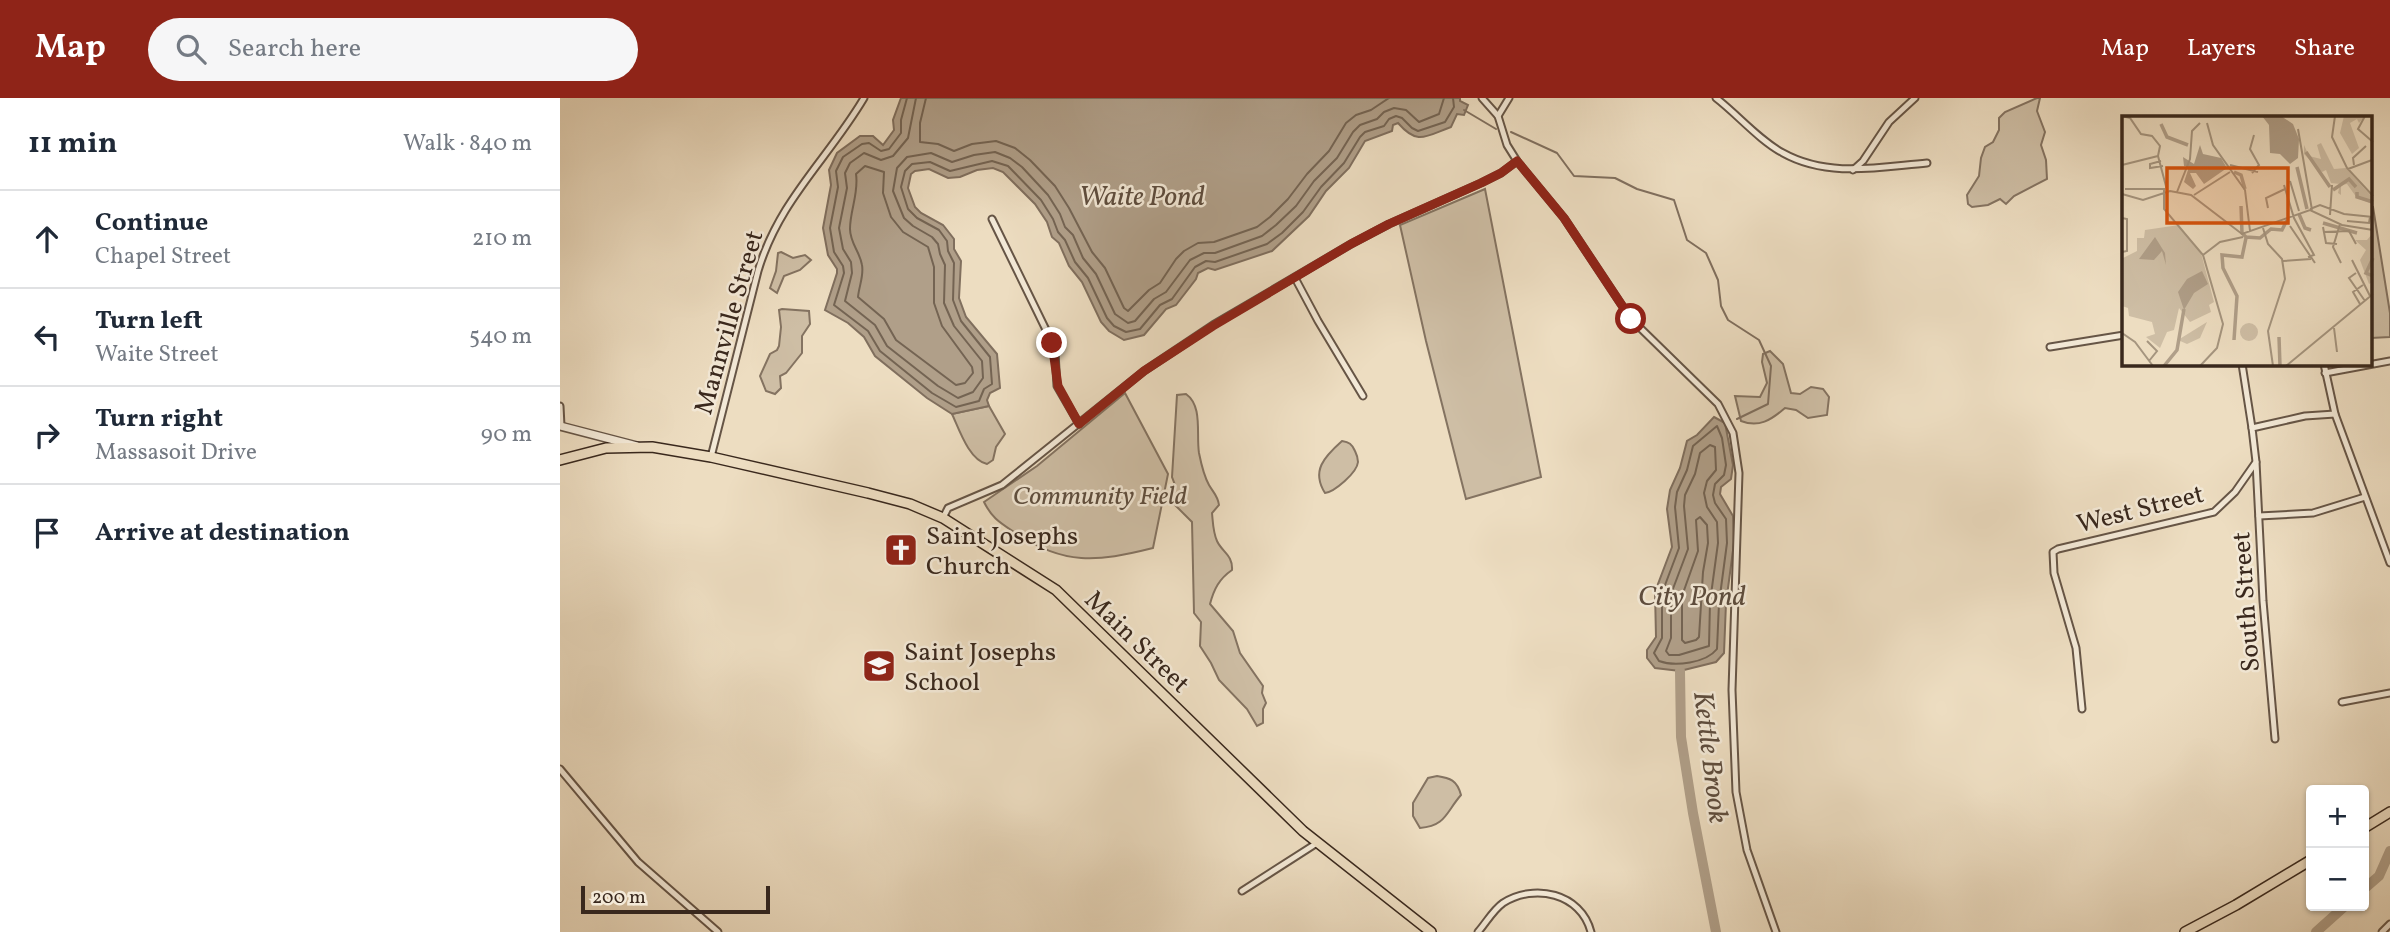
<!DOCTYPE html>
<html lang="en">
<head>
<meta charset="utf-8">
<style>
	body { margin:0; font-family:Vollkorn,serif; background:#f6f6f7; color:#1f2937 }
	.controls { position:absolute; right:21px; bottom:21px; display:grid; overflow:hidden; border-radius:7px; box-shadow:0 2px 5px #0004 }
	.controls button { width:63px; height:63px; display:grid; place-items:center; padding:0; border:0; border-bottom:2px solid #e0e1e3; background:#fff; color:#1f2937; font:35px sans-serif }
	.scale { position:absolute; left:21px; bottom:18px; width:189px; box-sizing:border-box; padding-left:7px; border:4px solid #39281d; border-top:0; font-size:19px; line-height:24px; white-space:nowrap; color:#39281d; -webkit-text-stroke:5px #f3e9d7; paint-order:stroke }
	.stop { position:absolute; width:21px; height:21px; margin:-16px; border:5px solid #8f2418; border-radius:50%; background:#fff }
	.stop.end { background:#8f2418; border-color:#fff; box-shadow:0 2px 7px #0008 }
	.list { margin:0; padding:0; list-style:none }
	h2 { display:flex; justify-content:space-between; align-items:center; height:91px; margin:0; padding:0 28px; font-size:30px }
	h2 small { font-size:23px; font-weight:400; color:#747a83 }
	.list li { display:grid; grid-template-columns:46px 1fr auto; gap:21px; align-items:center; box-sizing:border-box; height:98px; padding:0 28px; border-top:2px solid #e0e1e3 }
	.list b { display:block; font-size:26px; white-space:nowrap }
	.list p { margin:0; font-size:23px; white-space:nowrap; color:#747a83 }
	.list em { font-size:23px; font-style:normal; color:#747a83 }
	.icon { flex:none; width:38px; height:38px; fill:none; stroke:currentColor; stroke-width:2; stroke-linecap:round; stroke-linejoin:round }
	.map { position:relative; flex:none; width:1830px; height:834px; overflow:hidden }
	header { display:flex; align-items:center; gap:42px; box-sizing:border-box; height:98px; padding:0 35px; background:#8f2418; color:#fff }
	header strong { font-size:33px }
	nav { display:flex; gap:38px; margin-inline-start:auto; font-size:24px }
	.search { width:490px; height:63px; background:#f6f6f7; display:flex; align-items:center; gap:18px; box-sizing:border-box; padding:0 24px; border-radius:38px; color:#747a83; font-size:26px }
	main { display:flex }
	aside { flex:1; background:#fff }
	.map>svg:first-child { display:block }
	.green { fill:#cebea5; stroke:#847361; stroke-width:2 }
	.water { fill:#b09f89; stroke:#806f5e; stroke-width:2 }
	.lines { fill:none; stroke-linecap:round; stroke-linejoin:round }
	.shore { stroke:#746453; stroke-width:2 }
	.stream { stroke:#806f5e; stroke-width:2 }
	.river { stroke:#b09f89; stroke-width:10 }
	.minor-casing { stroke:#665546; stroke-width:9 }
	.tertiary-casing { stroke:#665546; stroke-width:10 }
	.trunk-casing { stroke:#39281d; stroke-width:12 }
	.minor { stroke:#f3e9d7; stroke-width:5 }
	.tertiary { stroke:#f3e9d7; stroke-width:7 }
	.trunk { stroke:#edddc1; stroke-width:9 }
	.route { stroke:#8f2418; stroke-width:9 }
	.labels { text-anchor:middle; stroke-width:5; stroke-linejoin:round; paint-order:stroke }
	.street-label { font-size:26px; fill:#39281d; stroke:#f3e9d7 }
	.park-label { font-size:26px; font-style:italic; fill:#5e4e3f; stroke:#f3e9d7 }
	.poi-label { font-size:26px; fill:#39281d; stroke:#f3e9d7; text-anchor:start }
	.water-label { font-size:28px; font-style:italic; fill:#5d4c3d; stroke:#f3e9d7 }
	.inset-river { fill:none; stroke:#b09f89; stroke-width:3.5 }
	.inset-road { fill:none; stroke:#a5957f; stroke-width:2 }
	.view { fill:#d6540e; fill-opacity:0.15; stroke:#d6540e; stroke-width:3.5 }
	.inset-edge { fill:none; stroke:#39281d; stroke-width:3.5 }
</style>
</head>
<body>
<header>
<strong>Map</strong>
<div class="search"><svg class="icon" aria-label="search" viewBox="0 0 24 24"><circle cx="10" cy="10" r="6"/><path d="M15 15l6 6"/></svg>Search here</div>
<nav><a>Map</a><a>Layers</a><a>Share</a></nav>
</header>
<main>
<aside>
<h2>11 min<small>Walk · 840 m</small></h2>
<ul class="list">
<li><svg class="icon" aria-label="ahead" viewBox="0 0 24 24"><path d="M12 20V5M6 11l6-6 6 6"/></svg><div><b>Continue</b><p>Chapel Street</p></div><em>210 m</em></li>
<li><svg class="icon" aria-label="left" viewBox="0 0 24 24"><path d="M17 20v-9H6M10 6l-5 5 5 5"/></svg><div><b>Turn left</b><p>Waite Street</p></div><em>540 m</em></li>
<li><svg class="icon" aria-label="right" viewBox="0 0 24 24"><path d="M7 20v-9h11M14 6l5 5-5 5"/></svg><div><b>Turn right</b><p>Massasoit Drive</p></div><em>90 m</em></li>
<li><svg class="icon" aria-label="arrive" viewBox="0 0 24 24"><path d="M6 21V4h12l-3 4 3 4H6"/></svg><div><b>Arrive at destination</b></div></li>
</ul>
</aside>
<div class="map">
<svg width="1830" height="834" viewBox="0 0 1830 834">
	<rect width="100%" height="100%" fill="#edddc1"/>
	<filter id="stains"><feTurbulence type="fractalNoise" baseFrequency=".00286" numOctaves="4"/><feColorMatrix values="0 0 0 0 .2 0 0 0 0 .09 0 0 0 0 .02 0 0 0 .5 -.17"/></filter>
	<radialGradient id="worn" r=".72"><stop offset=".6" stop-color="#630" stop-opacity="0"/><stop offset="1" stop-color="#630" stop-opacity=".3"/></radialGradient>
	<g class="green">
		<polygon points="1477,0 1480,0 1477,13 1485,34 1481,47 1486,62 1487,81 1454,98 1446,106 1440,101 1428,107 1412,109 1408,106 1407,97 1419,78 1421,60 1425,49 1433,44 1439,32 1439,20 1445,14"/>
		<polygon points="925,91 981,379 906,401 866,243 840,127"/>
		<polygon points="1811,109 1813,109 1830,215 1830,239 1811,240"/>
		<polygon points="221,154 233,160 245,157 251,162 240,172 224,178 217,195 210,190 216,173 218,155"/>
		<polygon points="222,211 249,213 250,226 242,238 242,255 226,275 220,278 221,290 215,296 206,293 200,278 210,256 217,252 219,248 221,229 219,212"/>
		<path d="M 1210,253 L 1223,266 L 1231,295 L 1240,296 L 1251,289 L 1263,291 L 1269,299 L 1267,317 L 1248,320 L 1236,312 L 1225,310 C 1211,322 1199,330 1181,323 L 1175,298 L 1200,299 L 1207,285 L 1202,264 L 1203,256 Z"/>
		<path d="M 565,295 L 608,376 L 593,450 C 537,464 504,468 454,434 C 439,424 432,420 424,404 L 477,368 Z"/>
		<path d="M 626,296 C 643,308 636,336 639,355 C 641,365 644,378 649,387 C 653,394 658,398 659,407 L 652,415 C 653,425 653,434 657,443 C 662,454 673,457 672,472 C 659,481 654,491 650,506 L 673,533 L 680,555 L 703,588 L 702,595 L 706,605 L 703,611 L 703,625 L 697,628 L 687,611 L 659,582 L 651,565 L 640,548 L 641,524 L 634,515 L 632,424 L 614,406 L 615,387 L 612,379 L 617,297 Z"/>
		<path d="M 429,308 L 445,336 L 436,349 L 433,362 L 427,366 C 409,362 399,331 392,316 Z"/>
		<path d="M 782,343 C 789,344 792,346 795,353 C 796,355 798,361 798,364 C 797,375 774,394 765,395 C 751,373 764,359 782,343 Z"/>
		<path d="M 877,678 C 890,680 897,682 901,697 C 886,714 886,728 860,730 L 853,718 L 853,705 L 868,680 Z"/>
	</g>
	<g class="water">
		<path d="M 341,0 L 900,0 L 900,3 L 908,7 L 904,17 L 897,16 L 891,29 C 866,38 858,48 838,25 L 833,27 L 832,33 L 805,43 L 789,70 L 766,93 L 749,118 L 712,153 L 655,172 L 648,170 L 638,175 L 636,181 L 616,207 L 606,211 L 584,237 L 564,242 L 549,233 L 541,224 L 522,184 L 509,168 L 499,145 L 492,139 L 487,124 L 475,106 L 443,74 L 433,70 L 417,72 L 400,79 L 388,80 L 369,71 L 355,73 L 351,76 L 348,90 L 355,109 L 361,115 L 383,127 L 394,141 L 394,151 L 401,163 L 399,200 L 406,219 L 437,256 L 440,290 L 430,295 L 427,302 L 429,308 L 392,316 L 367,300 L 315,258 L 304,239 L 288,225 L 265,212 L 277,175 L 277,171 L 268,157 L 263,130 L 271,87 L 269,72 L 277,55 L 300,38 L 313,38 L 323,47 L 334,32 L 333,22 Z"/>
		<polygon points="1154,319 1165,325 1173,367 1171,381 1161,389 1160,396 1173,418 1174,445 1166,505 1164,555 1156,564 1120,573 1095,570 1087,560 1087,552 1096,539 1095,494 1112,449 1107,411 1110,392 1120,370 1127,343 1137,337"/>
	</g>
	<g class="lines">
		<g class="shore">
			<polyline points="347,0 341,22 341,35 329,51 321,53 309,45 302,46 283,59 276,73 278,89 270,130 274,154 283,168 284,175 274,207 308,233 320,253 372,295 396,309 419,303 424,291 432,286 430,259 401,223 393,202 394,165 388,153 387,143 379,132 357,120 348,111 341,89 345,73 352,66 370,64 390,73 432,63 448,68 481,102 493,121 498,134 505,142 515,164 528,180 547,220 554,228 566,234 580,231 600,207 612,201 635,169 646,163 655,164 707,146 722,135 743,114 761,89 784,65 800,39 805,34 824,28 829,21 836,18 842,20 852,30 858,33 885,24 894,9 893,0"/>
			<polyline points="356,0 348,40 333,58 321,62 304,55 290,65 285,75 287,90 279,130 283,151 291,164 292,175 285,203 315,227 327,248 378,288 398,300 413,294 423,280 422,263 394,228 384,205 385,167 380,156 378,146 372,139 353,128 344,120 333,93 337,70 347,59 371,55 392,64 414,57 435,54 450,60 462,69 488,97 500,116 505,129 513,137 523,160 536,176 555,216 568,225 575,223 594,201 606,194 630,162 644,155 655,155 702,138 716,127 736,108 754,83 777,60 793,34 800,27 817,21 824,14 834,10 846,12 859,24 879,16 884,0"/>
			<polyline points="366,0 360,25 360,44 378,46 394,53 412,46 436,43 455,50 470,62 495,88 509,110 532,154 545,170 564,210 568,213 589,192 600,185 616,161 624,153 638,145 654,144 697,129 710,119 728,101 747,76 769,53 786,25 796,17 811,12 829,0"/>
			<path d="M 305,68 L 324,74 L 323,95 L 331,119 L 343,134 L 368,149 L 374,169 L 374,205 L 382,228 L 412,269 L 413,275 L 405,285 L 396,287 L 336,242 L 324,221 L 298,199 C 299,188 304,178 302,167 C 300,154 290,145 290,131 C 290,112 299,95 296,76 Z"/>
			<path d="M 1157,328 L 1162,340 L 1166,367 L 1164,377 L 1155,386 L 1153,397 L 1155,405 L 1166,421 L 1167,445 L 1159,505 L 1157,551 C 1146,565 1115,569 1099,563 L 1094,555 L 1102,540 L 1102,495 L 1119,450 L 1115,409 L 1117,394 L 1127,372 L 1133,348 Z"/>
			<polygon points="1150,347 1155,349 1156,372 1147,383 1144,395 1147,409 1157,424 1158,445 1150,504 1149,548 1119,557 1109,557 1106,553 1111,540 1111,496 1128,451 1124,408 1125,397 1135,376 1140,355"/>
			<polygon points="1140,419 1147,427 1148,445 1143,474 1139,539 1136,542 1125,545 1122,542 1122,498 1138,453 1136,422"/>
		</g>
		<g class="stream">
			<polyline points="904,12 936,31"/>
			<polyline points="951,34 997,55 1014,78 1055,80 1077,91 1114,102 1127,142 1146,155 1158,182 1161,208 1168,222 1199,242 1211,268 1208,306 1177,321"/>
		</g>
		<g class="river">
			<polyline points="1120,573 1121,639 1133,715 1156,834"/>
			<polyline points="1804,791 1819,778 1830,753"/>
			<polyline points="1756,834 1785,808"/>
		</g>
		<defs>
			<g id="minor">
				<polyline points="922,0 938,18 947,47 957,63 1004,120 1071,221 1158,306 1173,335 1179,375 1172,592 1176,694 1187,752 1216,834"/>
				<path d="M 1156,0 C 1178,17 1199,42 1223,55 C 1268,80 1319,69 1367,65"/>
				<polyline points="938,18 949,0"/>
				<polyline points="1293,72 1303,63 1329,24 1355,0"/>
				<polyline points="432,121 490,240 495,255 497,288 519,326"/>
				<polyline points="735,180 758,223 803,298"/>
				<polyline points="1490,249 1564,237"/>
				<polyline points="1682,266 1692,330"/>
				<polyline points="1764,266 1775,316 1830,465"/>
				<polyline points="1765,275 1830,263"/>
				<polyline points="0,308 1,328"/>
				<path d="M 151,359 L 198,173 C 219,102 268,61 304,0"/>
				<polyline points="1696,364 1703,503 1715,641"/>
				<polyline points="1699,418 1753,415 1805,399"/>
				<polyline points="383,420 388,410 442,387 584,273 653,227 791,146 829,126 921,85 941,75 957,63"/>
				<polyline points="1782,604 1830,595"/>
				<polyline points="1522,611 1516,550 1494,475 1493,454 1498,451 1654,414 1675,394 1696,364 1692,330 1745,318 1775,316"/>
				<polyline points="0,671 78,764 158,834"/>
				<polyline points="682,793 757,745"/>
				<path d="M 918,834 C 926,825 933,812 943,805 C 974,785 1021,795 1031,834"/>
				<polyline points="1822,834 1830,826"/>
			</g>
			<polyline id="tertiary" points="0,328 77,348"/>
			<g id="trunk">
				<polyline points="0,362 46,350 92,349 151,359 308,395 350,406 383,420 496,492 743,733 871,834"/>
				<polyline points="1804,730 1830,714"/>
				<polyline points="1625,834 1676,807 1751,762"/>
			</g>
		</defs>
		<use href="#minor" class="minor-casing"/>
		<use href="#tertiary" class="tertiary-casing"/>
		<use href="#trunk" class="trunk-casing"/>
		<use href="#minor" class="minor"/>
		<use href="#tertiary" class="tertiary"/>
		<use href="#trunk" class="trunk"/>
	</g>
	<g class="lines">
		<polyline class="route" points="492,245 498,288 519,326 584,273 653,228 791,146 829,126 921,85 941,75 957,63 1004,120 1071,221"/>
	</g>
	<defs>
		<symbol id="church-square" viewBox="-11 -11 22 22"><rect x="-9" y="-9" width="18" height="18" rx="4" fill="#8f2418" stroke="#f3e9d7"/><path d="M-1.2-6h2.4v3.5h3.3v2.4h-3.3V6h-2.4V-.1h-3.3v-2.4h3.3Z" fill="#fff"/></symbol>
		<symbol id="school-square" viewBox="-11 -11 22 22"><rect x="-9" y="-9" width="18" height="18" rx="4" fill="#8f2418" stroke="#f3e9d7"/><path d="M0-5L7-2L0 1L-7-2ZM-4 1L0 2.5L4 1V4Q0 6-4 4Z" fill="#fff"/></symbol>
	</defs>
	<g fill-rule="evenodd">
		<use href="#church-square" x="322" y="433" width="38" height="38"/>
		<use href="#school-square" x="300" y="549" width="38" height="38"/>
	</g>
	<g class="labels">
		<g class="street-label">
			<text transform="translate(168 224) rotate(-74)" y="9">Mannville Street</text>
			<text transform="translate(1580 410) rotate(-14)" y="9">West Street</text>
			<text transform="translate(1685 504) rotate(-94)" y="9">South Street</text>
			<text transform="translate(578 543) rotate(44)" y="9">Main Street</text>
		</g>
		<g class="park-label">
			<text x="540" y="406">Community Field</text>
		</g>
		<g class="poi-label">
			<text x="366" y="446">Saint Josephs<tspan x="366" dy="30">Church</tspan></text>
			<text x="344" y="562">Saint Josephs<tspan x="344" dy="30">School</tspan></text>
		</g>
		<g class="water-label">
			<text x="582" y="107">Waite Pond</text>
			<text x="1132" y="507">City Pond</text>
			<text transform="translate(1152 659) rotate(83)" y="10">Kettle Brook</text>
		</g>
	</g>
	<g transform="translate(1562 18)">
		<rect width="250" height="250" fill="#edddc1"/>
		<path d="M 222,0 L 243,0 L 237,7 L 235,3 L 228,7 L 237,32 L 230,38 L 218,17 ZM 199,27 L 212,53 L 224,52 L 250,81 L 250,88 L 235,82 L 225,68 L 219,69 L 219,79 L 216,77 L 218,68 L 209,67 L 204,54 L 200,56 L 182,38 L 182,29 L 187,40 L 199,43 L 195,29 ZM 57,109 L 79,137 L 92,186 L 87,189 L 89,196 L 68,206 L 57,192 L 52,214 L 45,216 L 38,232 L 24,221 L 33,218 L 30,206 L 7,200 L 6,192 L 0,190 L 1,142 L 15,135 L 15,122 L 22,122 L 23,114 ZM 250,118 L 250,166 L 247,168 L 238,144 L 244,134 L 233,124 L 245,124 ZM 85,206 L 78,222 L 65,228 L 56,224 ZM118 216a9 9 0 1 1 18 0a9 9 0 1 1-18 0Z" fill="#cebea5"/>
		<path d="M 140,0 L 159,0 L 171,8 L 177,23 L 176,42 L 168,48 L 158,38 L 148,37 L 147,9 ZM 78,29 L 81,38 L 99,42 L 105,52 L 82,68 L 74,57 L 68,57 L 74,70 L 71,73 L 62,66 L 67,51 L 62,50 L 61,41 L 72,48 ZM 33,121 L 43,137 L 44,149 L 40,135 L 32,144 L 17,143 ZM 80,155 L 86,168 L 72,177 L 62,194 L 56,176 L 65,163 Z" fill="#b09f89"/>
		<path class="inset-river" d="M 39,8 L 45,21 L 66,29M 184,36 L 208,71M 175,51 L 185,93M 112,56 L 119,59 L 123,73M 211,74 L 227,63 L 234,71M 235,76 L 235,81 L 251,86M 119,90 L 120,117 L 124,121 L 138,122 L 149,113 L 160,114 L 165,104M 177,98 L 183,112 L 189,114M 201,107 L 235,117M 251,142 L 244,157 L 251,160M 157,221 L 158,250M 112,224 L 115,180 L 101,152 L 100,139 L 120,141 L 124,122M 42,250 L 55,234 L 62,193"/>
		<path class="inset-road" d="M 0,0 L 8,2 L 19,18 L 30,20 L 38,30 L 36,40M 213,0 L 210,21 L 225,52 L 251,80M 243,0 L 236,13 L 251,26M 85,7 L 91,29 L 123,74 L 128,115M 176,13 L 190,94M 39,45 L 28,48 L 28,52 L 41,50M 0,49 L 36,40 L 45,74M 108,49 L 136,56M 232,49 L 231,42 L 244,30M 226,53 L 250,44M 130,57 L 137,49 L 128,33 L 132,19M 168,65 L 177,95M 162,69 L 172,102 L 192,139 L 186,141M 3,73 L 43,73M 42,73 L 42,93 L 81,139 L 101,208 L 95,232 L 78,250M 55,76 L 68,43 L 70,15 L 78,7M 0,78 L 21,84 L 48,75 L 69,79 L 120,118 L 188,94 L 220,109 L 251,114M 72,79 L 108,56M 146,92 L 144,82 L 163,73M 188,93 L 198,89 L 222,98 L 251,101M 208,99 L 210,69M 0,102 L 5,103 L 5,135 L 0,136M 225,105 L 247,107 L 248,101M 218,108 L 211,131 L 219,147M 168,110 L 193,147M 201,111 L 204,127 L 215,128M 141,112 L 146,128 L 160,143 L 163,163 L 146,215 L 151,250M 202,116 L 227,115 L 234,128M 81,139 L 98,126 L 121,121M 230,144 L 248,180M 161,145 L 189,143M 234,157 L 227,162 L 243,185M 238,188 L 231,176 L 241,169M 212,212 L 215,236M 0,217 L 13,226 L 31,250M 25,225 L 35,235 L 27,245M 164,250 L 251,178"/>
		<path class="view" d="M 45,52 L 166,52 L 166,107 L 45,107 Z"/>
		<rect width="250" height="250" class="inset-edge"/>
	</g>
	<rect width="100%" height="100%" filter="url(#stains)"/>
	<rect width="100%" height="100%" fill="url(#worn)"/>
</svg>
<div class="controls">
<button>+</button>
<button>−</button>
</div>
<div class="scale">200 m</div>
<div class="stop" style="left:1071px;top:221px"></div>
<div class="stop end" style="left:492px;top:245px"></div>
</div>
</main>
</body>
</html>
